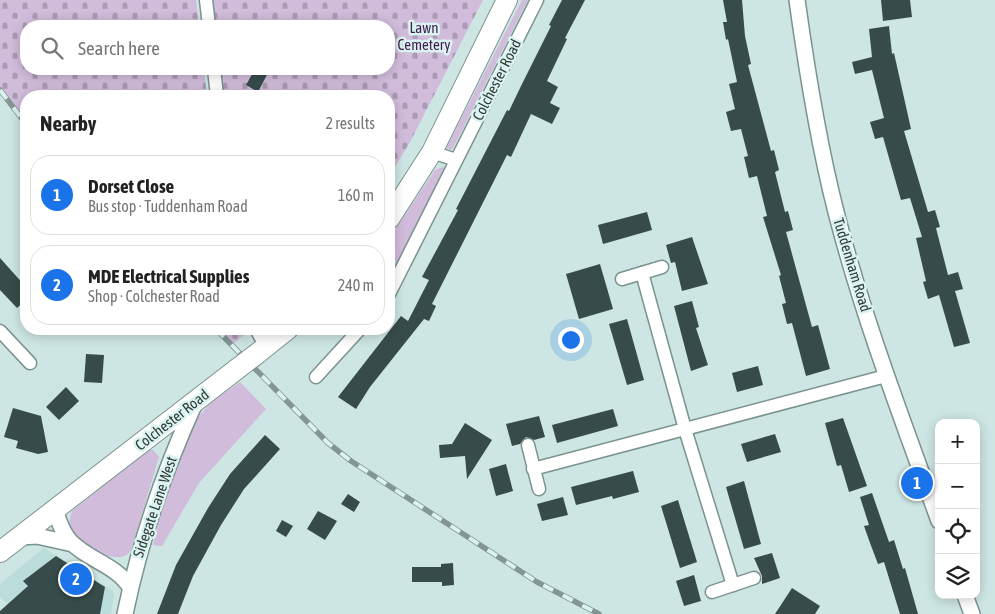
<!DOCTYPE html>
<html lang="en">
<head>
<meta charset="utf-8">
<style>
	body { margin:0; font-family:"Asap Condensed",sans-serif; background:#f6f6f6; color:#222 }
	.controls { position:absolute; right:15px; bottom:15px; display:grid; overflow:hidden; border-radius:10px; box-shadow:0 2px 12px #0003 }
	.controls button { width:45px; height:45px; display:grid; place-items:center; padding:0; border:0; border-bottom:1px solid #e0e0e0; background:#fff; color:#222; font:25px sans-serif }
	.you { position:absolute; left:570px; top:339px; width:18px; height:18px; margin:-12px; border:4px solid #fff; border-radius:50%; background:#1a73e8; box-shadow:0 0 0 8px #1a73e833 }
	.badge { display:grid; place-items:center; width:32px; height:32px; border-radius:50%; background:#1a73e8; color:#fff; font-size:16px; font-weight:700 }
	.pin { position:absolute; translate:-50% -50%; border:2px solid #fff; box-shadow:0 1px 5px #0006 }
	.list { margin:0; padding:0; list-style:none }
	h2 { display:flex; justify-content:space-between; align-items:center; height:65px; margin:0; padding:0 20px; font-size:21px }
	h2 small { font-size:16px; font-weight:400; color:#767676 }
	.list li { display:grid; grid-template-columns:32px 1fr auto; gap:15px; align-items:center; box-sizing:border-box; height:80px; margin:0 10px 10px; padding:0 10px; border:1px solid #e0e0e0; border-radius:20px }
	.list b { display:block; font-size:19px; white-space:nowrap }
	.list p { margin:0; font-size:16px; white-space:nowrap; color:#767676 }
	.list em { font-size:16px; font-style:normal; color:#767676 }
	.icon { flex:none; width:28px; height:28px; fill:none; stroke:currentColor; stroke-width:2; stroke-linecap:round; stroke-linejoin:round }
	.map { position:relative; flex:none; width:995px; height:614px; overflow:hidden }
	.search { position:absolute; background:#fff; box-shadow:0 2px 12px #0003; left:20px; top:20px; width:375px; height:55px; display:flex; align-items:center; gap:12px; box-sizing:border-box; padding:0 18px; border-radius:20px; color:#767676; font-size:19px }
	.panel { position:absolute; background:#fff; box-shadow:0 2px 12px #0003; left:20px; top:90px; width:375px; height:245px; border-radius:20px }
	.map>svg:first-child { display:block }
	.built { fill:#baddd9 }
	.grass { fill:#d1bcdb }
	.cemetery { fill:url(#cemetery-stones) }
	.building { fill:#374c4a }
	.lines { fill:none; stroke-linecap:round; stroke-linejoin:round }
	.minor-casing { stroke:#7b9390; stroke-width:15 }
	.tertiary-casing { stroke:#7b9390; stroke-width:18 }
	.primary-casing { stroke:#7b9390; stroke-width:22 }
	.minor { stroke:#fff; stroke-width:12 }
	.tertiary { stroke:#fff; stroke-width:15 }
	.primary { stroke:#fff; stroke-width:20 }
	.rail-casing { stroke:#849694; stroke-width:5.5 }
	.rail { stroke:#daf3f0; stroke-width:4; stroke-dasharray:11; stroke-linecap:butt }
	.primary-bridge-casing { stroke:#7b9390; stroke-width:22; stroke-linecap:butt }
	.primary-bridge { stroke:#fff; stroke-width:20 }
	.labels { text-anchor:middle; stroke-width:5; stroke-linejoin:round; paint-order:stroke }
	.park-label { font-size:15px; fill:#421c51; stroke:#daf3f0 }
	.street-label { font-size:15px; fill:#303a39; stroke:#daf3f0 }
</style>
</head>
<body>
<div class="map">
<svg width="995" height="614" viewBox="0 0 995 614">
	<defs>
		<pattern id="cemetery-stones" width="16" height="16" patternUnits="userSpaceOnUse" patternTransform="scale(1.25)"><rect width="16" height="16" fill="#d1bcdb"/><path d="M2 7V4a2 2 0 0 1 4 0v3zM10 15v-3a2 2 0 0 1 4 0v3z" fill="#aa9ab3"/></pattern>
	</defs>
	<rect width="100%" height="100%" fill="#cde6e3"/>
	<polygon class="built" points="44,548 112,590 114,594 111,614 22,614 0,597 0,584"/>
	<g class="grass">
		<polygon points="522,0 528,0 453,148 450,150 446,148"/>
		<polygon points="443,167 447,169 389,277 389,239 435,170"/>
		<path d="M 240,382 L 266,409 L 199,483 L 162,546 L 153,545 C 163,502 176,441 206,408 C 216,398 229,390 240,382 Z"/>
		<path d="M 148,450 L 153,450 L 159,457 L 131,550 C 121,570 76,543 71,531 C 68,524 70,517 72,511 Z"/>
	</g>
	<g class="cemetery">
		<polygon points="0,0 196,0 199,26 26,26 26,69 204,69 207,96 26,96 26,124 0,90"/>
		<polygon points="213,0 483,0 410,142 389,177 389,96 223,96 221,69 389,69 389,26 216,26"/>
		<polygon points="216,329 244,329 246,333 232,345"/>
	</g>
	<g class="building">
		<polygon points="562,0 585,0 565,38 567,39 547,81 558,87 550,103 560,108 552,124 531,114 511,157 507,155 432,304 436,306 429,321 424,319 370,387 356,409 338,397 401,316 408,321 429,280 422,277 458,210 456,209 507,110 509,111 521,86 551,26 549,25"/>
		<polygon points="723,0 742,0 745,36 751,64 748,65 771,151 774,150 779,170 775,172 785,212 788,211 793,230 786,232 812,327 818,325 830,369 806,376 792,323 787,324 782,304 786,303 779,276 781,275 763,217 767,216 757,176 749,178 744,157 748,156 741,129 731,131 726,112 735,109 729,84 737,82 728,39 726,40 723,22 727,22"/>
		<polygon points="881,0 910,0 912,17 883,21"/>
		<polygon points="889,26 892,54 894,53 911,129 904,131 928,212 935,210 940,227 936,228 948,275 958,272 963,289 955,291 970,343 954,347 939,295 928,299 923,282 926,281 916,238 922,237 910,198 901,200 883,137 875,139 870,122 884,118 872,70 855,74 852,62 872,57 869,29"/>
		<polygon points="255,69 270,69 258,92 246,85"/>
		<polygon points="647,212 652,230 603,244 598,225"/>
		<polygon points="692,237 708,284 682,291 675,262 671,263 666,245"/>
		<polygon points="0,258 26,287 26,300 17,308 0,290"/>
		<polygon points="600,264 613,309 579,319 566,274"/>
		<polygon points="692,301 699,327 696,328 708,365 691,371 674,306"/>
		<polygon points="627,319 644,380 627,385 609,324"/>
		<polygon points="86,354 104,355 102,383 84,382"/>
		<polygon points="758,366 763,385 737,392 732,373"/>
		<polygon points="66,387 79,401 59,420 46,407"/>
		<polygon points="13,408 41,416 48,452 38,454 16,448 18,441 4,437"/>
		<polygon points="613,409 618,426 557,443 552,425"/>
		<polygon points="539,416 545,437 534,440 526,437 520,444 512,446 506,424"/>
		<polygon points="843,418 867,486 849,492 841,465 837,466 825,423"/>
		<polygon points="465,423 492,440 467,479 465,456 440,458 439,445 452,444"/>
		<polygon points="775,434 781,452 747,462 741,444"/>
		<polygon points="265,435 280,449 244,489 221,525 193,576 178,614 157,614 176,565 208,508 230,474"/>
		<polygon points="506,464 513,491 496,496 489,469"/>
		<polygon points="633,471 639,492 613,499 612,496 576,505 571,487"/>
		<polygon points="744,481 761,544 744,549 726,487"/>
		<polygon points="872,493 889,542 894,540 903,569 905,568 918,614 900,614 884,562 878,564 870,543 864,526 869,525 860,497"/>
		<polygon points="348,494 360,502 354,512 341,504"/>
		<polygon points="563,497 568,515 542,521 537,504"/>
		<polygon points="678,500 697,562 680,568 661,506"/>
		<polygon points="318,511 337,521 325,540 307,529"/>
		<polygon points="282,520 293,526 286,537 276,531"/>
		<polygon points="772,553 780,578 762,584 762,576 754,558"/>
		<polygon points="56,556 105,587 100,614 0,614 0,611 28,586 23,581"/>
		<polygon points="453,563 454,585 442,586 442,582 412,582 412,567 441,567 441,564"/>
		<polygon points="694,575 701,601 684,606 676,581"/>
		<polygon points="792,588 820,606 815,614 775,614"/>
	</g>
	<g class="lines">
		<defs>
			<g id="minor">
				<polyline points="206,0 209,26"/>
				<polyline points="214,69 217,96"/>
				<polyline points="432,152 456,160"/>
				<polyline points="642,273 685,429 733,585"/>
				<polyline points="622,279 662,267"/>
				<polyline points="389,294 537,0"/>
				<polyline points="256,329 266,347"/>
				<polyline points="0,331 30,363"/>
				<polyline points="316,377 360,329"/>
				<polyline points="528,445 539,489"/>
				<polyline points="533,469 886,376"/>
				<polyline points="712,592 754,578"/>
			</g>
			<g id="tertiary">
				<path d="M 797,0 C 807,72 818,142 836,212 C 863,317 902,419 939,521"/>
				<path d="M 55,510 C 59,521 62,533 71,542 C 88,560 116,565 130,587"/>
				<polyline points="20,537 37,536 73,544"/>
				<polyline points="965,595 972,614"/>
				<path d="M 125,614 C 140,541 164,471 195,403"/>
			</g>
			<g id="primary">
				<polyline points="389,219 432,152 507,0"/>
				<polyline points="258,353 288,329"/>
				<polyline points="0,552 237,369"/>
			</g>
		</defs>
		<use href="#minor" class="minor-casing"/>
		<use href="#tertiary" class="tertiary-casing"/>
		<use href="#primary" class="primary-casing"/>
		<use href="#minor" class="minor"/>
		<use href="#tertiary" class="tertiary"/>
		<use href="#primary" class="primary"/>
		<defs>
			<g id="rail">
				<polyline points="0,90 26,124"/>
				<polyline points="216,329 328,443 351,461 537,582 599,614"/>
			</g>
		</defs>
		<use href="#rail" class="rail-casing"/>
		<use href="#rail" class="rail"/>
		<defs>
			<polyline id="primary-bridge" points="237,369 258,353"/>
		</defs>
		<use href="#primary-bridge" class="primary-bridge-casing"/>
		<use href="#primary-bridge" class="primary-bridge"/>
	</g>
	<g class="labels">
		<g class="park-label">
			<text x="424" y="33">Lawn<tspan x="424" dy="17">Cemetery</tspan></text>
		</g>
		<g class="street-label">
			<text transform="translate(497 80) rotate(-63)" y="5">Colchester Road</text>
			<text transform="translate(852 265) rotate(73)" y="5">Tuddenham Road</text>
			<text transform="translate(172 420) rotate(-38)" y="5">Colchester Road</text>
			<text transform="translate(155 507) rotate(-71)" y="5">Sidegate Lane West</text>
		</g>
	</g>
</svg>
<div class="controls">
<button>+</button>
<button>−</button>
<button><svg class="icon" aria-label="locate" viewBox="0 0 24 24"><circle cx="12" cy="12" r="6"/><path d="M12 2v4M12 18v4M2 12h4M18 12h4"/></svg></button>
<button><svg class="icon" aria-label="layers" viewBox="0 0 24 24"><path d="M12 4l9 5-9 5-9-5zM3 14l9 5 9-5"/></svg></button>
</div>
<div class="you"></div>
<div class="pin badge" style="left:917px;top:483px">1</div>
<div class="pin badge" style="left:76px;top:579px">2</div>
<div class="search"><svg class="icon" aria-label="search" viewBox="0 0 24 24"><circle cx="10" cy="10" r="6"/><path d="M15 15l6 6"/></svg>Search here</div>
<section class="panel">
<h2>Nearby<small>2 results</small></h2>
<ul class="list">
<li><span class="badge">1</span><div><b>Dorset Close</b><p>Bus stop · Tuddenham Road</p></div><em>160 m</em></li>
<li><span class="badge">2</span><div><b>MDE Electrical Supplies</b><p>Shop · Colchester Road</p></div><em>240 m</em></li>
</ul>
</section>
</div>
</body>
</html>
